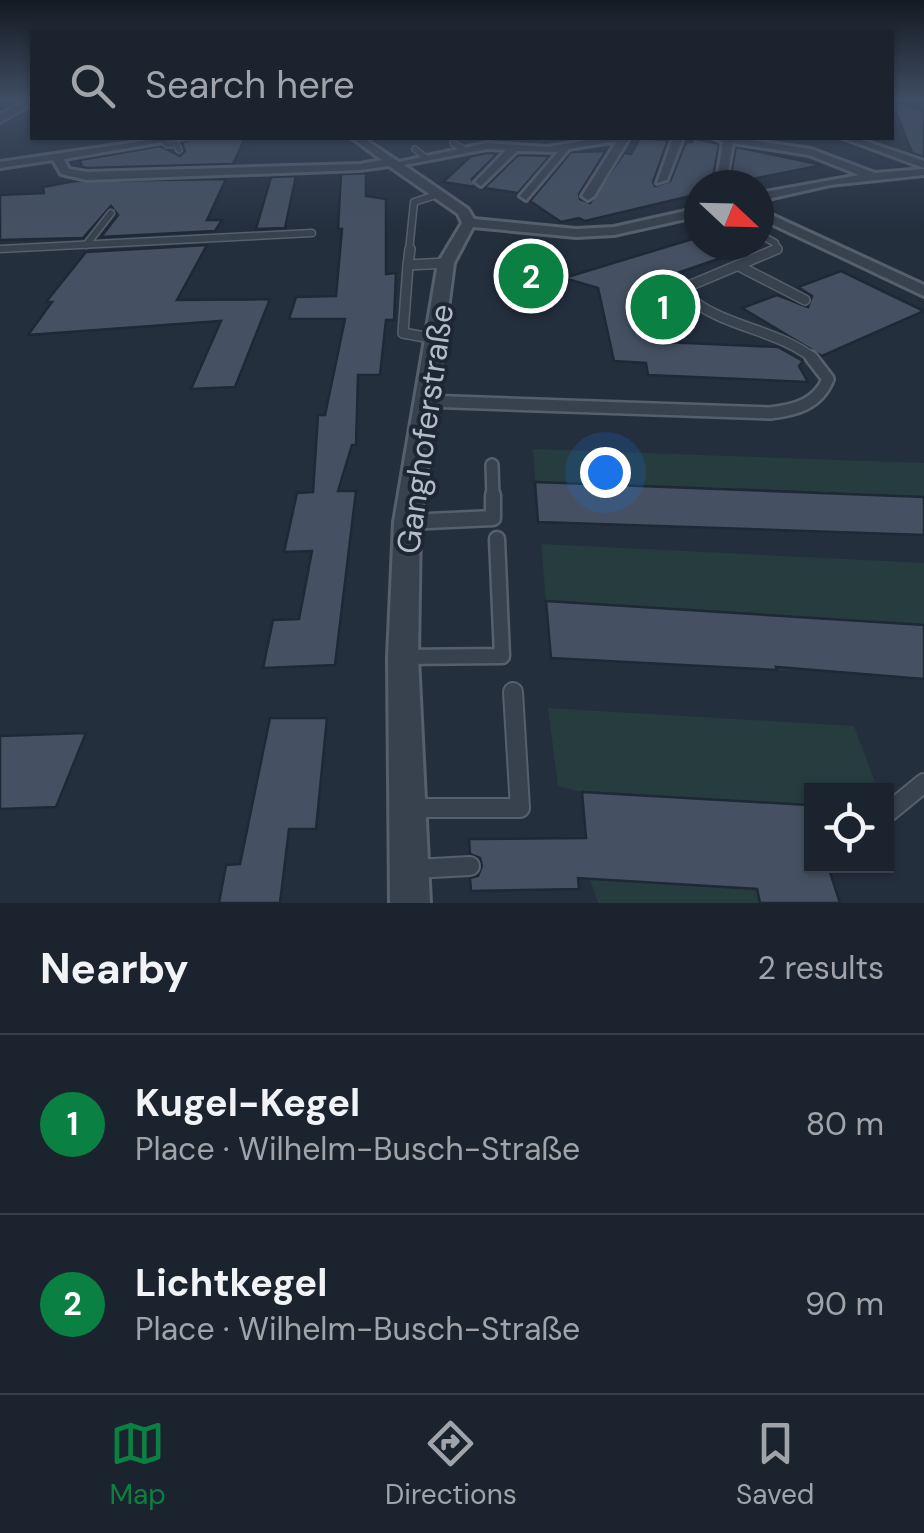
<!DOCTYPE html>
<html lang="en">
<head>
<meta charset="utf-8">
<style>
	body { margin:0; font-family:"DM Sans",sans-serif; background:#242b36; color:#f1f3f6 }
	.controls { position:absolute; right:30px; bottom:30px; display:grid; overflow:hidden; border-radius:0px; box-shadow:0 2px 8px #0004 }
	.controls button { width:90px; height:90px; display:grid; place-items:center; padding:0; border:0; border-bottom:2px solid #39404a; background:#1b232e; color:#f1f3f6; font:50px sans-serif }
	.compass { position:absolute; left:684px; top:170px; width:90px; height:90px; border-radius:50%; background:#1b232e; box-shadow:0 2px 8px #0004; rotate:112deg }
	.you { position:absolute; left:605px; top:472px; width:35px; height:35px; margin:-25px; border:8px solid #fff; border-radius:50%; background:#1a73e8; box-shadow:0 0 0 15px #1a73e833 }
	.badge { display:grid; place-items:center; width:65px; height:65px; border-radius:50%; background:#0b8043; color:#fff; font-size:32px; font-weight:700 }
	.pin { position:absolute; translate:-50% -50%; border:5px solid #fff; box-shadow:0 2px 10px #0006 }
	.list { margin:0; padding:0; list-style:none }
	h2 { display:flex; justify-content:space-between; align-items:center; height:130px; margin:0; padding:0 40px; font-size:42px }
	h2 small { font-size:32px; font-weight:400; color:#a0a4aa }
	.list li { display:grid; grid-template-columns:65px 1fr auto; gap:30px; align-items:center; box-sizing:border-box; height:180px; padding:0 40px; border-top:2px solid #39404a }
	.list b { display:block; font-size:38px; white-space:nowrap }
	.list p { margin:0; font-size:32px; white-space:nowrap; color:#a0a4aa }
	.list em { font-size:32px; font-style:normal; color:#a0a4aa }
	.icon { flex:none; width:55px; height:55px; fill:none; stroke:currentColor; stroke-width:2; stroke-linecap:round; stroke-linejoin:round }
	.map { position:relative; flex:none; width:924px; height:903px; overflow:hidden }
	.search { position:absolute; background:#1b232e; box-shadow:0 2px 8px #0004; left:30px; right:30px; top:30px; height:110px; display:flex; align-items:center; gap:25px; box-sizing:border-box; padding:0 35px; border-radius:0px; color:#a0a4aa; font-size:38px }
	.sheet { height:490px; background:#1b232e }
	nav { display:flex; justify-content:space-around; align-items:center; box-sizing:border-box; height:140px; border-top:2px solid #39404a; background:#1b232e; font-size:28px; color:#a0a4aa }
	nav a { display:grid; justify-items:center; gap:5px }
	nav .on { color:#0b8043 }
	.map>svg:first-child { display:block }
	.green { fill:#263c3f }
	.building { fill:#455162; stroke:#1f2835; stroke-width:2.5 }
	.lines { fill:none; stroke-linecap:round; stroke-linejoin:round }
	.lane-far5-casing { stroke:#565f6c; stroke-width:8 }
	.lane-far4-casing { stroke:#565f6c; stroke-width:9 }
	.lane-far3-casing { stroke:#565f6c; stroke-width:12 }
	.lane-far2-casing { stroke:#565f6c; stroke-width:16 }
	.lane-far1-casing { stroke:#565f6c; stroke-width:19 }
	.lane-casing { stroke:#565f6c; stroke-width:22 }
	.street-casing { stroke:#565f6c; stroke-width:6 }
	.lane-far5 { stroke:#38414e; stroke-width:5 }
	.lane-far4 { stroke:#38414e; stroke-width:6 }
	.lane-far3 { stroke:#38414e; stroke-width:9 }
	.lane-far2 { stroke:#38414e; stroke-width:11 }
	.lane-far1 { stroke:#38414e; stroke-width:14 }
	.lane { stroke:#38414e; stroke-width:18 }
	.street { fill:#38414e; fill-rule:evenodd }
	.labels { text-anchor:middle; stroke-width:8; stroke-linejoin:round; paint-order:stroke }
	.street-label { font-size:32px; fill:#b4bcc9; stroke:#1d2633 }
</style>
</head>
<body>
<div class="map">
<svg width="924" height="903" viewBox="0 0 924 903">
	<rect width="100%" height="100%" fill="#242f3e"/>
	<g class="green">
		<polygon points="533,449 924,463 924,497 739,488 752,527 719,527 705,487 535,482"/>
		<polygon points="541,544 924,563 924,625 798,617 814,670 777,670 759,613 546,601"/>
		<polygon points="548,708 854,726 878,790 812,791 811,804 582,792 558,786"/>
		<polygon points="590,879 757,889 760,903 598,903"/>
	</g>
	<g class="building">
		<polygon points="892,102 924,110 924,157 912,153"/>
		<polygon points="191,138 245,138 233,164 87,168 82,167 80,160 160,146 180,156 185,151 182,143"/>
		<polygon points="640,138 668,140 653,182 655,186 670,181 686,142 692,142 694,138 719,144 714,172 719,177 731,174 736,147 823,165 722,185 699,185 699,194 585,221 579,218 561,222 530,201 571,152 606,151 579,194 580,199 590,203 624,153 631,154"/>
		<polygon points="487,153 498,153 472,179 475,187 443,182 471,156"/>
		<polygon points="518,155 550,156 518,193 484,188"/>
		<polygon points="366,173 366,196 386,199 386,274 396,273 394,320 386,320 380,375 358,375 356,445 352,445 338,491 356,491 335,665 263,668 273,620 299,619 312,551 284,552 297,493 313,492 318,415 325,415 345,319 289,319 296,297 336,296 342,229 338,229 341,174"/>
		<polygon points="296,176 285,228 256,229 271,177"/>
		<polygon points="226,179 207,220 222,220 215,231 101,237 118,215 111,206 83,238 0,240 0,195 44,193 43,187 75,181"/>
		<polygon points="699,237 699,245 746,245 747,249 648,283 665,342 778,347 803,361 799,366 808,382 648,375 646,363 614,361 598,288 564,278"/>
		<polygon points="207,245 177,300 270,299 235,387 191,389 221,321 28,335 52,302 46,302 86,252"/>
		<polygon points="841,271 924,311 822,356 742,308 777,295 808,307 812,296 798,287"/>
		<polygon points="535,482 924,497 924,535 538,522"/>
		<polygon points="546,601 924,625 924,679 776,667 777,670 551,658"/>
		<polygon points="270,718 327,718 316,829 289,829 280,903 219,903 226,865 240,864"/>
		<polygon points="86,733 56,807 0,809 0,736"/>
		<polygon points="582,792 808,805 812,866 828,866 840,903 760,903 757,889 578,878 579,889 471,891 470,878 478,876 482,866 480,858 470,854 469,839 586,838"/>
	</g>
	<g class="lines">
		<defs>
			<g id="lane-far5">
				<polyline points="162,140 167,145 176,144 179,150"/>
				<polyline points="453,143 465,150"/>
				<polyline points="415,149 426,158"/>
			</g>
			<g id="lane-far4">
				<polyline points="759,234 775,243 777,250 774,251"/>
				<polyline points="86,245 111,213"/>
				<polyline points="0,249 312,233"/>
				<polyline points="409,251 414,202 436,195"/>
			</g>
			<g id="lane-far3">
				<polyline points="410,249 408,265 446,263"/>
				<path d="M 777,249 L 691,285 L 688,297 C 725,328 777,329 814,359"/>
				<polyline points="408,265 403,333 436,339"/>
				<polyline points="739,266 805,300"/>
			</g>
			<g id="lane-far2">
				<path d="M 425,401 L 770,413 C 796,410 818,404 828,379 L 811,357"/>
				<polyline points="492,465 493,498"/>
			</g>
			<g id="lane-far1">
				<polyline points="407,522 493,518 493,495"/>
				<polyline points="403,657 502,656 497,539"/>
			</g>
			<g id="lane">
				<polyline points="411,808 520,808 513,692"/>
				<polyline points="886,814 924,783"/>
				<polyline points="414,869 470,866"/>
			</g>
			<g id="street">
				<polygon points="25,101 32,101 32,104 0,122 0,115"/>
				<polygon points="164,138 187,138 64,159 69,169 87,172 360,164 382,160 352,138 363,138 399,162 487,143 548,147 599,138 626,138 628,140 594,196 588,200 582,196 617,141 569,149 526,200 520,196 558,152 517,151 481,186 475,182 506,150 487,149 404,165 468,209 474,219 576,229 614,227 699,208 699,216 614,235 576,237 473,227 454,263 420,522 418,657 430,903 390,903 388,657 394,522 438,263 462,223 458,214 389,166 360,170 87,180 61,174 53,160 0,168 0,162"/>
				<polygon points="673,138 683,138 667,180 657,183"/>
				<polygon points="714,138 736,138 811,149 875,173 924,169 924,175 830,185 759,201 759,193 859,175 809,155 733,143 728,171 718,173 723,142"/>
				<polygon points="843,138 856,138 924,161 924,168"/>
				<polygon points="759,209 924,285 924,296 759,218"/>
			</g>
		</defs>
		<use href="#lane-far5" class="lane-far5-casing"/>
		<use href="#lane-far4" class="lane-far4-casing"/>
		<use href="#lane-far3" class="lane-far3-casing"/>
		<use href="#lane-far2" class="lane-far2-casing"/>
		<use href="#lane-far1" class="lane-far1-casing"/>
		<use href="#lane" class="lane-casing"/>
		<use href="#street" class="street-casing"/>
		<use href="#lane-far5" class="lane-far5"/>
		<use href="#lane-far4" class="lane-far4"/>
		<use href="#lane-far3" class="lane-far3"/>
		<use href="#lane-far2" class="lane-far2"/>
		<use href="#lane-far1" class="lane-far1"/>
		<use href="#lane" class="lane"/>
		<use href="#street" class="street"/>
	</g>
	<linearGradient id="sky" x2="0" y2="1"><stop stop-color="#141a22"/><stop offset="0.44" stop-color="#3f4d63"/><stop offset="1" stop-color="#3f4d63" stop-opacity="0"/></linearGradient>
	<rect width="924" height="228" fill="url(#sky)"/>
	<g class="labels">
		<g class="street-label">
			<text transform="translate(425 429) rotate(-82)" y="11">Ganghoferstraße</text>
		</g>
	</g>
</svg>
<div class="controls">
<button><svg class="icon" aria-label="locate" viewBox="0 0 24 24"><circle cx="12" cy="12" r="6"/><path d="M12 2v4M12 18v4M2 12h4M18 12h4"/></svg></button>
</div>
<svg class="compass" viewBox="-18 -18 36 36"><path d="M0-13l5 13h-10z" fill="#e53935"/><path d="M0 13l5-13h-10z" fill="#a0a4aa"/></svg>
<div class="you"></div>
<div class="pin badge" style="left:663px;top:307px">1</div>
<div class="pin badge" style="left:531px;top:276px">2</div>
<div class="search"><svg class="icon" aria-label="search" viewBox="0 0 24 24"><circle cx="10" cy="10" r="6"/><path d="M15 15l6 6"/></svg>Search here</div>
</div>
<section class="sheet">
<h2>Nearby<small>2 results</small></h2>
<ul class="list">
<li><span class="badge">1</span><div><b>Kugel-Kegel</b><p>Place · Wilhelm-Busch-Straße</p></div><em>80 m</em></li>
<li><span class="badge">2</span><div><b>Lichtkegel</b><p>Place · Wilhelm-Busch-Straße</p></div><em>90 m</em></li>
</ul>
</section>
<nav>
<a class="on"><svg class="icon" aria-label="map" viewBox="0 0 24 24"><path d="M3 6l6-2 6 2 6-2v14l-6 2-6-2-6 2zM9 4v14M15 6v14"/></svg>Map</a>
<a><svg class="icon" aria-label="directions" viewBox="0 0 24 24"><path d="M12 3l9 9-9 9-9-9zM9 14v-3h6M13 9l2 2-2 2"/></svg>Directions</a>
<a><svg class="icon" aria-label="saved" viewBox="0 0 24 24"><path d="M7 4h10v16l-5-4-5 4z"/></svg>Saved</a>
</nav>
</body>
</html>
